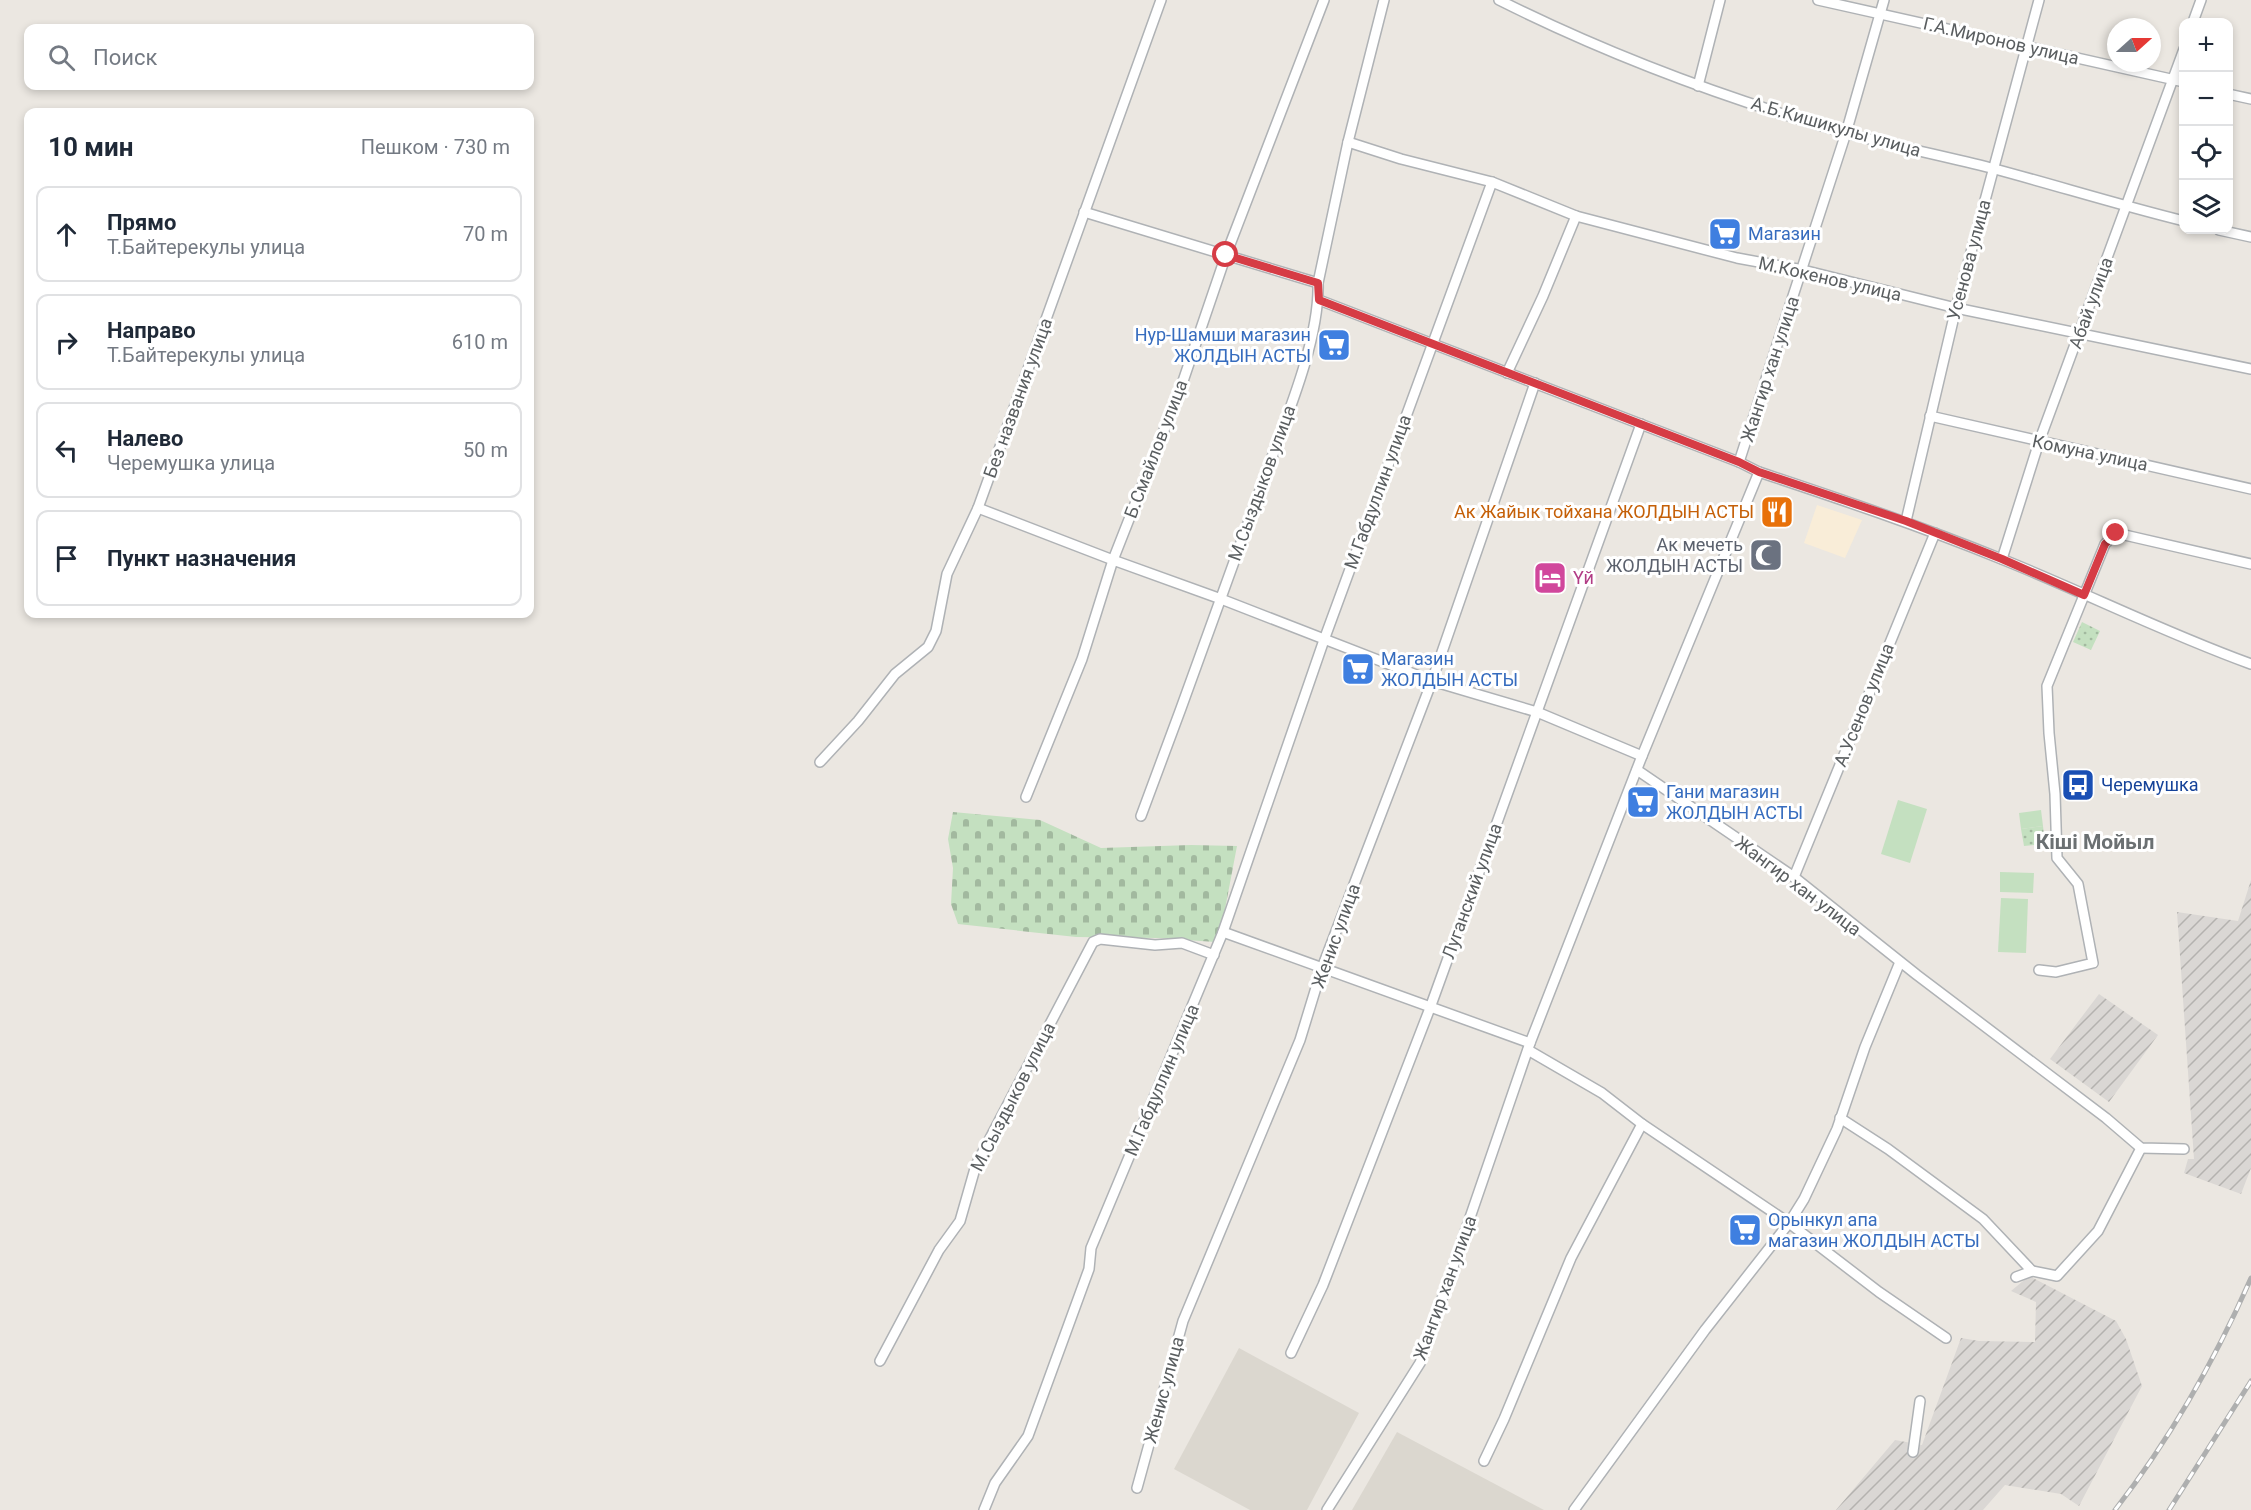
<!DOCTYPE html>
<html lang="ru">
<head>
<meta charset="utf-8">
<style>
	body { margin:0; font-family:Roboto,sans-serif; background:#f6f6f7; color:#1f2937 }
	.controls { position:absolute; right:18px; top:18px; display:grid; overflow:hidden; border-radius:12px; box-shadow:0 3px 9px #0003 }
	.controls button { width:54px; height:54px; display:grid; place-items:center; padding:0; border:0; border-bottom:2px solid #e0e1e3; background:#fff; color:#1f2937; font:30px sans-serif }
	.compass { position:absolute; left:2107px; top:18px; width:54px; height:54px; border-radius:50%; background:#fff; box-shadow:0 3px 9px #0003; rotate:69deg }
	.stop { position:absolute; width:18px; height:18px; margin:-14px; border:4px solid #d63c45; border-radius:50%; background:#fff }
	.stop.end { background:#d63c45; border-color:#fff; box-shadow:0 2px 6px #0008 }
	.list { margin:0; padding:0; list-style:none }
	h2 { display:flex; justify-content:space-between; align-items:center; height:78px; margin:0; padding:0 24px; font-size:26px }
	h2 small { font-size:20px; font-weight:400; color:#747a83 }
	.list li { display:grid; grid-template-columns:39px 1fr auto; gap:18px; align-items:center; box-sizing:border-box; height:96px; margin:0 12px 12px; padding:0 12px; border:2px solid #e0e1e3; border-radius:12px }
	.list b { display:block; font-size:22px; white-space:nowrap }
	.list p { margin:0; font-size:20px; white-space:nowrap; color:#747a83 }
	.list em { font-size:20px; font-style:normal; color:#747a83 }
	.icon { flex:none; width:33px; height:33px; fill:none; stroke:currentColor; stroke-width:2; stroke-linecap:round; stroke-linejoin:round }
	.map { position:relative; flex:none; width:2251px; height:1510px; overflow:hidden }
	.search { position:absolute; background:#fff; box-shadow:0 3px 9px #0003; left:24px; top:24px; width:510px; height:66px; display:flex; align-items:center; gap:15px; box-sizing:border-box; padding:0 21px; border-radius:12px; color:#747a83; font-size:22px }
	.panel { position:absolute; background:#fff; box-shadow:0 3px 9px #0003; left:24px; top:108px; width:510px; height:510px; border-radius:12px }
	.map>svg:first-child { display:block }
	.commercial { fill:#f9edd8 }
	.industrial { fill:url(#industrial-furrows) }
	.education { fill:#dbd7cf }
	.cemetery { fill:url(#cemetery-stones) }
	.park { fill:url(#park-dots) }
	.garden { fill:#c4e0c0 }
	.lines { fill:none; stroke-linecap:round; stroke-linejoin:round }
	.minor-casing { stroke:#afb2b5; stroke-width:12 }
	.minor { stroke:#fff; stroke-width:9 }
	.rail-casing { stroke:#aeafaf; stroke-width:5 }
	.rail { stroke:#fff; stroke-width:3; stroke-dasharray:9; stroke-linecap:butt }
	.route { stroke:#d63c45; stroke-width:8 }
	.labels { text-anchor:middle; stroke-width:6; stroke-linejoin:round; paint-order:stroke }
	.street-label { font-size:18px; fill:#5a5e60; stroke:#fff }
	.shop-label { font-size:18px; fill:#366cbe; stroke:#fff; text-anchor:start }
	.food-label { font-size:18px; fill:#c56008; stroke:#fff; text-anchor:end }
	.worship-label { font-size:18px; fill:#5b616d; stroke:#fff; text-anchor:end }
	.hotel-label { font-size:18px; fill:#b23c85; stroke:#fff; text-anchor:start }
	.transit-label { font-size:18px; fill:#164399; stroke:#fff; text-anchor:start }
	.quarter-label { font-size:21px; font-weight:bold; fill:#6b7072; stroke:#fff }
</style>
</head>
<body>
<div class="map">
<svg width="2251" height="1510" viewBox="0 0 2251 1510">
	<defs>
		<pattern id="industrial-furrows" width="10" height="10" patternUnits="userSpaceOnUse" patternTransform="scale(1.5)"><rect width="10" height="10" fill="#dad7d4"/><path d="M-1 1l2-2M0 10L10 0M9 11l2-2" fill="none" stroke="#b4b2af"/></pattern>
		<pattern id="cemetery-stones" width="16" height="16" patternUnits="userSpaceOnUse" patternTransform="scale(1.5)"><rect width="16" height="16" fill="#c4e0c0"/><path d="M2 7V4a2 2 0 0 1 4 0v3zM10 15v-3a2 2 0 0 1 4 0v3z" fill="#a2b99f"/></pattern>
		<pattern id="park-dots" width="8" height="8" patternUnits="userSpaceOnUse" patternTransform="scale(1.5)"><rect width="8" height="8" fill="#c4e0c0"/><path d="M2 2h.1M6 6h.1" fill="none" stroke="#a2b99f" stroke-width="1.8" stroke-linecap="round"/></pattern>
	</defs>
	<rect width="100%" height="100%" fill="#ebe7e1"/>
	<polygon class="commercial" points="1817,505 1862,520 1845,558 1804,543"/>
	<g class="industrial">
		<polygon points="2251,880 2251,1168 2241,1194 2184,1173 2188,1159 2194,1159 2177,912 2238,921"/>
		<polygon points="2099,994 2158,1035 2109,1102 2050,1059"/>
		<polygon points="2029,1276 2116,1321 2126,1339 2142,1386 2079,1506 2061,1494 2005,1485 1983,1510 1836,1510 1895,1440 1922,1445 1961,1338 1979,1341 2035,1342 2036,1302 2011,1291"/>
	</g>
	<g class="education">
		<polygon points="1239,1348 1359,1413 1307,1510 1250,1510 1174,1469"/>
		<polygon points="1397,1432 1544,1510 1352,1510"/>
	</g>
	<polygon class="cemetery" points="953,812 1040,820 1101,848 1191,845 1237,846 1222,925 1215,942 1158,938 1076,937 958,924 951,904 953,868 948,839"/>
	<g class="park">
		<polygon points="2082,622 2100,631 2091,650 2073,642"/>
		<polygon points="2043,826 2045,844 2024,846 2021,829"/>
	</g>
	<g class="garden">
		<polygon points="1898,800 1927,809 1910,863 1881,854"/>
		<polygon points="2041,810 2043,826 2021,829 2019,813"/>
		<polygon points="2000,872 2034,873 2033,893 2000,892"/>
		<polygon points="2001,898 2028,899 2026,953 1998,952"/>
	</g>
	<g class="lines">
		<defs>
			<g id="minor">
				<path d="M 1499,0 C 1609,55 1727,99 1846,133 C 1894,146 1943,156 1991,168 C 2055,185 2119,205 2184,221"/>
				<polyline points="1818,0 2184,82"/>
				<polyline points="2193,22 2201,0"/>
				<polyline points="1698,86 1720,0"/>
				<polyline points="2228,94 2251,99"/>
				<polyline points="1348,142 1401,159 1492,182 1576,216 1737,258 1803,270 1956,308 2251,369"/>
				<polyline points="1084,212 1318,283"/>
				<polyline points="2219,230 2251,237"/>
				<path d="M 1319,300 L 1739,462 L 1759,472 C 1840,499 1920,526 1999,558 C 2084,592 2165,633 2251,664"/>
				<polyline points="1507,373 1543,296 1576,216"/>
				<polyline points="1930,416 2251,489"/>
				<polyline points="1739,462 1846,133 1884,0"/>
				<polyline points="978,508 1113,560 1221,599 1432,681 1537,712 1642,756"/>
				<polyline points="1906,521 1956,308 2039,0"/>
				<polyline points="2002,559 2039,442 2184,49"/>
				<polyline points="820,762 858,721 895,674 928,647 936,631 947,574 978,508 1161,0"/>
				<polyline points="1637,770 1794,877 1917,975 2106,1118 2141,1148 2184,1149"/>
				<polyline points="1026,797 1082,659 1113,560 1181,387 1226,255 1324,0"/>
				<path d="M 1141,816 C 1183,704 1224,591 1264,479 C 1284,423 1320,341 1318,283 L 1348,142 L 1384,0"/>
				<polyline points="1794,877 1935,533"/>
				<polyline points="1223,932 1530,1043"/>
				<polyline points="2039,970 2056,972 2093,963 2078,884 2057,858 2055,794 2049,733 2047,686 2105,544 2116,533 2251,564"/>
				<polyline points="1528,1050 1602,1093 1642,1124 1789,1223 1879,1292 1946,1338"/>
				<polyline points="1840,1118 1888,1149 1983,1219 2032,1271"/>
				<polyline points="2016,1277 2032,1271 2057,1276 2098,1231 2141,1148"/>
				<polyline points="1291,1353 1323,1285 1430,1008 1641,424"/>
				<polyline points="880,1361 939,1250 960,1221 976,1165 1093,942 1100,939 1155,945 1182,943 1214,955"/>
				<polyline points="1913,1452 1920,1401"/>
				<polyline points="1484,1461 1504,1419 1571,1258 1642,1124"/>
				<polyline points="1137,1488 1183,1321 1300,1040 1322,968 1432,681 1535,383"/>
				<polyline points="984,1510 995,1483 1028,1436 1089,1269 1091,1248 1223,932 1324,640 1492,182"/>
				<polyline points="1327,1510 1420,1363 1530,1043 1642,756 1759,472"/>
				<polyline points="1574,1510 1705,1330 1789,1223 1804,1199 1837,1129 1865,1047 1900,962"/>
			</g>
		</defs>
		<use href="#minor" class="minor-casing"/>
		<use href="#minor" class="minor"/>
		<defs>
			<g id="rail">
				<path d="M 2115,1510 C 2170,1439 2215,1360 2251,1278"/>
				<polyline points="2169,1510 2251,1381"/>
			</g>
		</defs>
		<use href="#rail" class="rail-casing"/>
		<use href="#rail" class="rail"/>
	</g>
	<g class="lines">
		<polyline class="route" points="1226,255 1318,283 1319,300 1739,462 1759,472 1906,521 2002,559 2084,595 2105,544 2116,533"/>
	</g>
	<defs>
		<symbol id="supermarket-square" viewBox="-11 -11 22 22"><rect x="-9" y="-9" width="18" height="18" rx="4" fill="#3f7fe0" stroke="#fff"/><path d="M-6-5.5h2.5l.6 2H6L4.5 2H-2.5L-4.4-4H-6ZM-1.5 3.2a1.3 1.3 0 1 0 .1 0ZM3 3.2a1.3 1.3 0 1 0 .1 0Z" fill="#fff"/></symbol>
		<symbol id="restaurant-square" viewBox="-11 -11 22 22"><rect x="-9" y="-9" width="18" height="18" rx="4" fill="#e8710a" stroke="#fff"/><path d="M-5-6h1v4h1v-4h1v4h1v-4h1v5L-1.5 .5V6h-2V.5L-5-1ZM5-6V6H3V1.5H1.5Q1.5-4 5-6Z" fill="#fff"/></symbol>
		<symbol id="mosque-square" viewBox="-11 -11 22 22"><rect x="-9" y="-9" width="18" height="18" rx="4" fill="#6b7280" stroke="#fff"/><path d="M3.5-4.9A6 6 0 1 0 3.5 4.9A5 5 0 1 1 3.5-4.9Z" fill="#fff"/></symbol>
		<symbol id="hotel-square" viewBox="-11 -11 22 22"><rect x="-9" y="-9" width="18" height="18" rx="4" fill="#d1479c" stroke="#fff"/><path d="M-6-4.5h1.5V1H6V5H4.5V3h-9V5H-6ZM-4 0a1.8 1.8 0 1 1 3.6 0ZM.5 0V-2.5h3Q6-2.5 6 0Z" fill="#fff"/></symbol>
		<symbol id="bus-square" viewBox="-11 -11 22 22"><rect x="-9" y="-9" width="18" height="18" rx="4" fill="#1a4fb4" stroke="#fff"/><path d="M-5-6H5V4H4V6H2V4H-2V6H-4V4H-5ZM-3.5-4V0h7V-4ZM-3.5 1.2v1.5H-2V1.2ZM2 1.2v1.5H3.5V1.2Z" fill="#fff"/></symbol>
	</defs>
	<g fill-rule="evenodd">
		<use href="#supermarket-square" x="1706" y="215" width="38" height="38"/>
		<use href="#supermarket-square" x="1315" y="326" width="38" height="38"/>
		<use href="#restaurant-square" x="1758" y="493" width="38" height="38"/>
		<use href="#mosque-square" x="1747" y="536" width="38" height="38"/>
		<use href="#hotel-square" x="1531" y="559" width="38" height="38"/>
		<use href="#supermarket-square" x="1339" y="650" width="38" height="38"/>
		<use href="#bus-square" x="2059" y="766" width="38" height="38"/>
		<use href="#supermarket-square" x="1624" y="783" width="38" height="38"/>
		<use href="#supermarket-square" x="1726" y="1211" width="38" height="38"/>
	</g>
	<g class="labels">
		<g class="street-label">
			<text transform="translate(2001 41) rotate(13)" y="6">Г.А.Миронов улица</text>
			<text transform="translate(1836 127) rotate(16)" y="6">А.Б.Кишикулы улица</text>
			<text transform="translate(1969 260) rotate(-75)" y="6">Усенова улица</text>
			<text transform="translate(1830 279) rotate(13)" y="6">М.Кокенов улица</text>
			<text transform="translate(2091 303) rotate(-70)" y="6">Абай улица</text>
			<text transform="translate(1770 369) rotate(-72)" y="6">Жангир хан улица</text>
			<text transform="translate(1018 398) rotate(-70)" y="6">Без названия улица</text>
			<text transform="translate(1156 449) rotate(-69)" y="6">Б.Смайлов улица</text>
			<text transform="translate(2090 453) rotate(12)" y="6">Комуна улица</text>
			<text transform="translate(1262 483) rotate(-70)" y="6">М.Сыздыков улица</text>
			<text transform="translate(1378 492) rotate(-70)" y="6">М.Габдуллин улица</text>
			<text transform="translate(1864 705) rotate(-68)" y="6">А.Усенов улица</text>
			<text transform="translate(1798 886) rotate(37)" y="6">Жангир хан улица</text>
			<text transform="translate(1472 891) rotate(-70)" y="6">Луганский улица</text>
			<text transform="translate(1336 936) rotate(-70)" y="6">Женис улица</text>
			<text transform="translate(1162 1080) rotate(-67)" y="6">М.Габдуллин улица</text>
			<text transform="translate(1013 1097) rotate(-63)" y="6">М.Сыздыков улица</text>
			<text transform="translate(1445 1288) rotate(-70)" y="6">Жангир хан улица</text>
			<text transform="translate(1164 1390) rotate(-75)" y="6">Женис улица</text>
		</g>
		<g class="shop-label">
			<text x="1748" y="240">Магазин</text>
			<text x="1311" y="341" text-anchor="end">Нур-Шамши магазин<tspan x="1311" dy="21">ЖОЛДЫН АСТЫ</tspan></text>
			<text x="1381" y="665">Магазин<tspan x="1381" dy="21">ЖОЛДЫН АСТЫ</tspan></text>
			<text x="1666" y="798">Гани магазин<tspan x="1666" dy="21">ЖОЛДЫН АСТЫ</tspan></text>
			<text x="1768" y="1226">Орынкул апа<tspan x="1768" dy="21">магазин ЖОЛДЫН АСТЫ</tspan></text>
		</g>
		<g class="food-label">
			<text x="1754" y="518">Ак Жайык тойхана ЖОЛДЫН АСТЫ</text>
		</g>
		<g class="worship-label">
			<text x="1743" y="551">Ак мечеть<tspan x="1743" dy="21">ЖОЛДЫН АСТЫ</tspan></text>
		</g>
		<g class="hotel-label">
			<text x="1573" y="584">Үй</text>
		</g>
		<g class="transit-label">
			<text x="2101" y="791">Черемушка</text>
		</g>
		<g class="quarter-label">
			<text x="2095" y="849">Кіші Мойыл</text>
		</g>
	</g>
</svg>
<div class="controls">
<button>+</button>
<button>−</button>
<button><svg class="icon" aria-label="locate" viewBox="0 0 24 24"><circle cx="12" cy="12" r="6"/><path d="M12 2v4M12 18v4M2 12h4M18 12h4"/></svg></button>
<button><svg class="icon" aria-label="layers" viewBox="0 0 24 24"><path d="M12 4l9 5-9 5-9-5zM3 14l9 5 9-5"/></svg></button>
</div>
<svg class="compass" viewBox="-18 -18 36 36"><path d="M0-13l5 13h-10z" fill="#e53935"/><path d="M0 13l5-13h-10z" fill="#747a83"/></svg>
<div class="stop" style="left:1226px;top:255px"></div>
<div class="stop end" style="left:2116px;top:533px"></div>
<div class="search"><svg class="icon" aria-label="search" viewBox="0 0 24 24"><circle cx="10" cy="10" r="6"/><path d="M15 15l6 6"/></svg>Поиск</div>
<section class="panel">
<h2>10 мин<small>Пешком · 730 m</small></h2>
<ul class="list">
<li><svg class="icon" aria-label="ahead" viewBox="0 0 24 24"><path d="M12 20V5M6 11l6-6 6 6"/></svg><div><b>Прямо</b><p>Т.Байтерекулы улица</p></div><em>70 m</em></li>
<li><svg class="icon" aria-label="right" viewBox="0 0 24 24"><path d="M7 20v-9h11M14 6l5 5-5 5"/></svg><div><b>Направо</b><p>Т.Байтерекулы улица</p></div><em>610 m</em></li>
<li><svg class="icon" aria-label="left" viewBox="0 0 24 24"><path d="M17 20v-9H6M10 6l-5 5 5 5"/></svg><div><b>Налево</b><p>Черемушка улица</p></div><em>50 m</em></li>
<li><svg class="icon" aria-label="arrive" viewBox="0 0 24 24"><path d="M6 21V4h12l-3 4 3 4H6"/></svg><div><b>Пункт назначения</b></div></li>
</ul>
</section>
</div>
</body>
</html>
